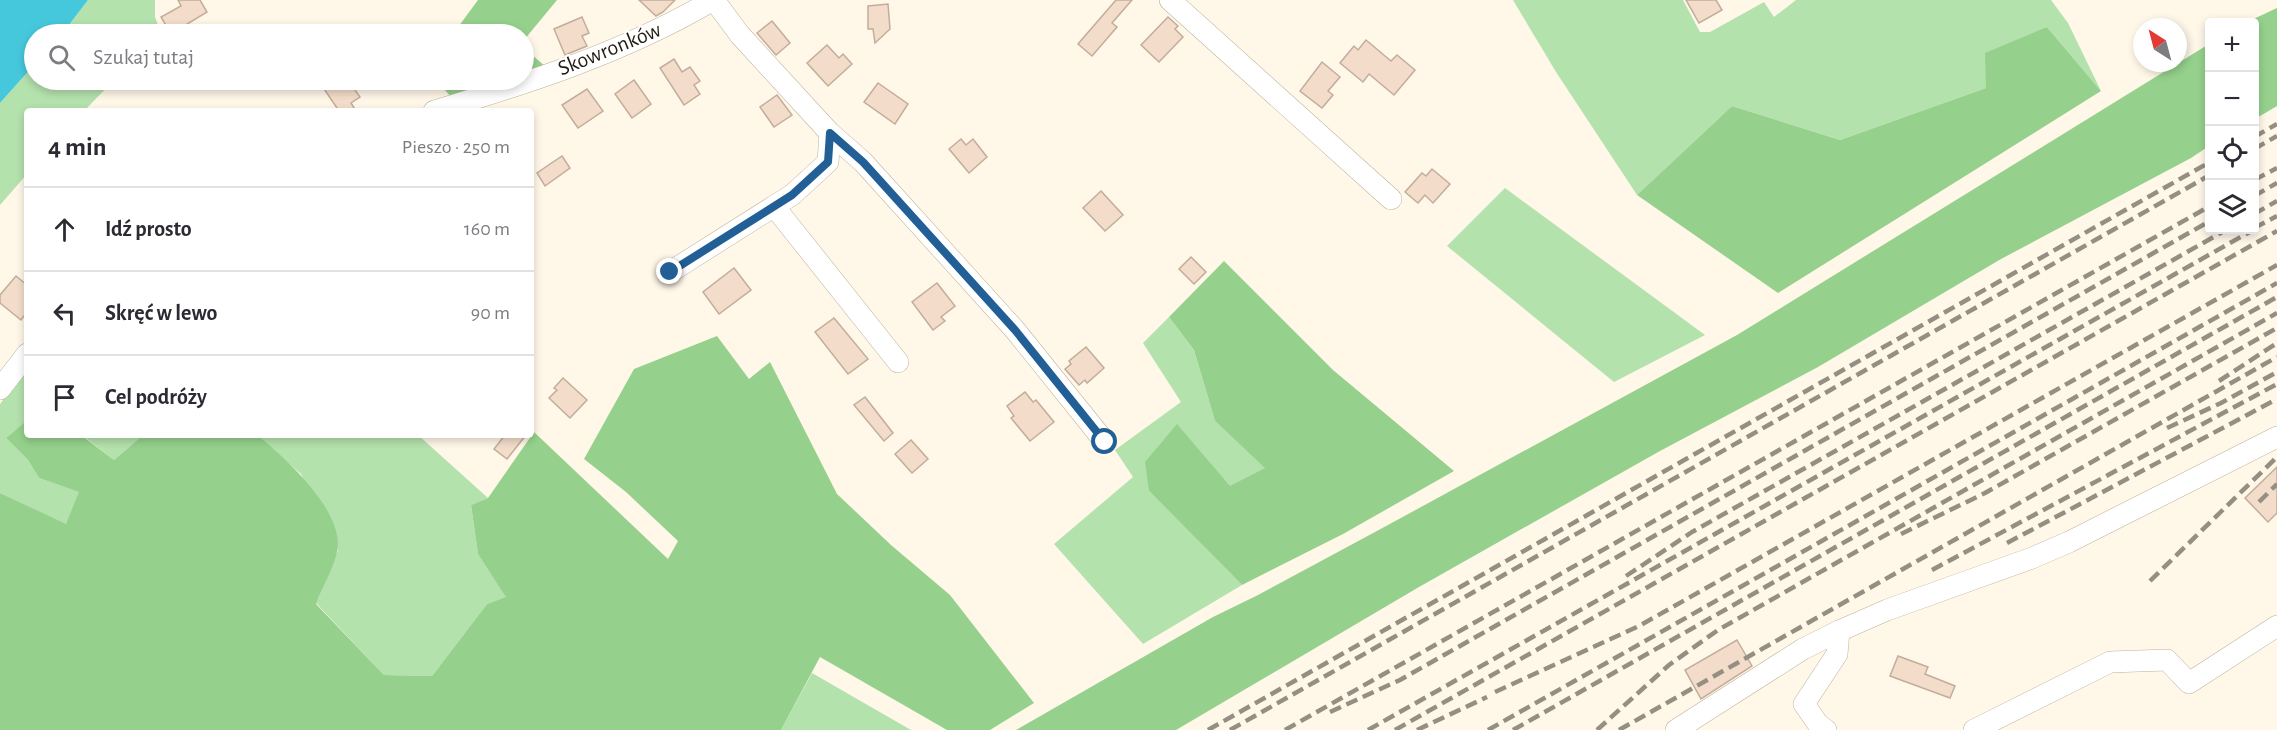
<!DOCTYPE html>
<html lang="pl">
<head>
<meta charset="utf-8">
<style>
	body { margin:0; font-family:"Alegreya Sans",sans-serif; background:#f7f7f7; color:#2b2b33 }
	.controls { position:absolute; right:18px; top:18px; display:grid; overflow:hidden; border-radius:6px; box-shadow:0 3px 9px #0003 }
	.controls button { width:54px; height:54px; display:grid; place-items:center; padding:0; border:0; border-bottom:2px solid #e1e1e2; background:#fff; color:#2b2b33; font:30px sans-serif }
	.compass { position:absolute; left:2133px; top:18px; width:54px; height:54px; border-radius:50%; background:#fff; box-shadow:0 3px 9px #0003; rotate:324deg }
	.stop { position:absolute; width:18px; height:18px; margin:-14px; border:4px solid #225f96; border-radius:50%; background:#fff }
	.stop.end { background:#225f96; border-color:#fff; box-shadow:0 2px 6px #0008 }
	.list { margin:0; padding:0; list-style:none }
	h2 { display:flex; justify-content:space-between; align-items:center; height:78px; margin:0; padding:0 24px; font-size:26px }
	h2 small { font-size:20px; font-weight:400; color:#7c7c81 }
	.list li { display:grid; grid-template-columns:39px 1fr auto; gap:18px; align-items:center; box-sizing:border-box; height:84px; padding:0 24px; border-top:2px solid #e1e1e2 }
	.list b { display:block; font-size:22px; white-space:nowrap }
	.list em { font-size:20px; font-style:normal; color:#7c7c81 }
	.icon { flex:none; width:33px; height:33px; fill:none; stroke:currentColor; stroke-width:2; stroke-linecap:round; stroke-linejoin:round }
	.map { position:relative; flex:none; width:2277px; height:730px; overflow:hidden }
	.search { position:absolute; background:#fff; box-shadow:0 3px 9px #0003; left:24px; top:24px; width:510px; height:66px; display:flex; align-items:center; gap:15px; box-sizing:border-box; padding:0 21px; border-radius:33px; color:#7c7c81; font-size:22px }
	.panel { position:absolute; background:#fff; box-shadow:0 3px 9px #0003; left:24px; top:108px; width:510px; height:330px; border-radius:6px }
	.map>svg:first-child { display:block }
	.green { fill:#b4e2ad }
	.forest { fill:#95d18c }
	.water { fill:#46c8dc }
	.building { fill:#f3ddca; stroke:#c2ad9b; stroke-width:1.5 }
	.lines { fill:none; stroke-linecap:round; stroke-linejoin:round }
	.minor-casing { stroke:#bfb29b; stroke-width:22 }
	.minor { stroke:#fff; stroke-width:21 }
	.rail { stroke:#958f83; stroke-width:4.5; stroke-dasharray:12 6; stroke-linecap:butt }
	.route { stroke:#225f96; stroke-width:8 }
	.labels { text-anchor:middle; stroke-width:4.5; stroke-linejoin:round; paint-order:stroke }
	.street-label { font-size:22px; fill:#211c14; stroke:#fff }
</style>
</head>
<body>
<div class="map">
<svg width="2277" height="730" viewBox="0 0 2277 730">
	<rect width="100%" height="100%" fill="#fff7e8"/>
	<g class="green">
		<polygon points="88,0 155,0 155,17 158,25 150,34 62,34"/>
		<polygon points="1513,0 1683,0 1700,32 1710,32 1764,2 1774,17 1796,0 2051,0 2068,23 2101,91 2047,27 1986,88 1840,140 1732,106 1637,195 1556,72"/>
		<polygon points="34,65 34,80 114,80 84,111 27,111 27,174 0,205 0,103"/>
		<polygon points="1505,188 1705,335 1614,382 1447,246"/>
		<polygon points="1169,317 1194,350 1215,421 1266,468 1230,487 1149,491 1242,585 1143,644 1054,544 1133,477 1115,450 1181,402 1143,343"/>
		<polygon points="27,369 27,420 6,438 28,460 39,478 80,492 66,525 0,493 0,404"/>
		<polygon points="82,435 143,435 114,460"/>
		<polygon points="257,435 418,435 488,498 471,505 478,554 507,597 487,604 432,676 384,675 316,603 338,550 301,474"/>
		<polygon points="812,673 911,730 781,730"/>
	</g>
	<g class="forest">
		<polygon points="478,0 557,0 524,40 524,34 453,34"/>
		<polygon points="2277,8 2277,106 2255,119 2254,22 2247,22"/>
		<polygon points="2047,27 2101,91 1778,293 1637,195 1732,106 1840,140 1986,88 1985,53"/>
		<polygon points="2209,44 2209,146 2191,158 2001,259 1818,367 1660,451 1419,587 1176,730 1016,730 1213,617 1256,596 1388,525 1737,335"/>
		<polygon points="524,48 546,67 524,75"/>
		<polygon points="436,80 510,80 453,99"/>
		<polygon points="1224,261 1333,370 1454,471 1343,534 1242,585 1149,491 1145,462 1177,424 1230,486 1265,468 1215,421 1194,350 1169,317"/>
		<path d="M 717,336 L 749,379 L 770,362 L 837,494 L 891,545 L 950,595 L 1034,703 L 990,730 L 947,730 L 820,657 L 781,730 L 0,730 L 0,493 L 66,524 L 79,492 L 39,478 L 28,460 L 6,438 L 27,420 L 27,435 L 81,435 L 114,460 L 143,435 L 257,435 C 285,457 346,513 337,552 C 333,570 322,587 316,604 L 384,675 L 432,676 L 487,604 L 506,597 L 478,554 L 471,505 L 488,498 L 534,432 L 668,559 L 678,541 L 626,492 L 584,459 L 634,369 Z"/>
	</g>
	<polygon class="water" points="0,0 88,0 62,34 34,34 34,65 0,103"/>
	<g class="building">
		<polygon points="178,0 200,0 207,12 171,34 161,17 181,6"/>
		<polygon points="639,0 675,0 663,12 656,16"/>
		<polygon points="1116,0 1132,0 1112,23 1117,27 1092,56 1078,44"/>
		<polygon points="1686,0 1716,0 1722,10 1699,23"/>
		<polygon points="888,4 890,29 875,43 873,29 868,29 868,6"/>
		<polygon points="582,17 589,33 582,36 587,46 565,55 554,29"/>
		<polygon points="1168,17 1178,26 1175,29 1183,37 1159,62 1141,45"/>
		<polygon points="772,21 790,43 776,55 757,33"/>
		<polygon points="1366,40 1391,61 1397,55 1415,70 1394,95 1369,74 1363,82 1340,63 1354,46 1358,50"/>
		<polygon points="827,45 839,58 843,54 852,64 828,86 807,63"/>
		<polygon points="674,59 682,72 690,67 700,81 694,85 700,94 684,105 660,68"/>
		<polygon points="1322,62 1340,77 1328,91 1333,95 1322,108 1300,91"/>
		<polygon points="318,80 348,80 360,97 351,103 356,111 339,111"/>
		<polygon points="634,80 651,104 632,118 615,94"/>
		<polygon points="878,83 908,104 895,124 864,102"/>
		<polygon points="587,89 603,111 578,128 562,105"/>
		<polygon points="777,95 792,115 774,127 760,107"/>
		<polygon points="961,139 966,145 973,139 987,157 969,173 949,149"/>
		<polygon points="562,156 570,168 545,186 537,173"/>
		<polygon points="1432,169 1450,184 1433,203 1425,195 1418,203 1405,192 1422,173 1426,176"/>
		<polygon points="1101,191 1123,215 1105,231 1083,208"/>
		<polygon points="1191,257 1206,272 1194,284 1179,269"/>
		<polygon points="734,268 751,290 719,314 703,292"/>
		<polygon points="16,276 27,285 27,312 21,320 0,303 0,295"/>
		<polygon points="937,283 955,306 941,317 945,321 933,330 912,302"/>
		<polygon points="834,318 868,359 848,374 815,332"/>
		<polygon points="1086,347 1104,368 1087,383 1085,380 1079,385 1065,369 1071,364 1069,361"/>
		<polygon points="563,378 587,400 570,418 549,398 557,390 554,388"/>
		<polygon points="1025,392 1033,402 1036,400 1054,422 1030,441 1011,418 1014,416 1007,406"/>
		<polygon points="865,397 893,433 884,441 854,405"/>
		<polygon points="505,435 526,435 507,459 494,449"/>
		<polygon points="911,440 928,459 912,473 895,454"/>
		<polygon points="2277,467 2277,513 2268,522 2245,498"/>
		<polygon points="1737,640 1752,666 1701,699 1685,670"/>
		<polygon points="1898,656 1928,667 1925,674 1955,686 1950,698 1890,676"/>
	</g>
	<g class="lines">
		<defs>
			<g id="minor">
				<polyline points="714,0 740,35 830,133"/>
				<polyline points="1170,0 1391,199"/>
				<path d="M 434,111 C 529,83 627,51 713,0"/>
				<polyline points="670,272 776,205"/>
				<polyline points="898,362 781,215 776,205 792,195 828,162 830,133 863,162 1015,330 1105,442"/>
				<polyline points="0,389 27,354"/>
				<polyline points="1676,730 1803,649 1839,631 1887,610 2032,558 2069,542 2277,437"/>
				<polyline points="1826,730 1818,724 1804,704 1837,654 1839,631"/>
				<polyline points="1974,730 2110,662 2167,660 2189,683 2277,626"/>
			</g>
		</defs>
		<use href="#minor" class="minor-casing"/>
		<use href="#minor" class="minor"/>
		<g class="rail">
			<polyline points="2254,137 2277,124"/>
			<polyline points="2254,149 2277,136"/>
			<polyline points="2254,180 2277,168"/>
			<polyline points="2254,196 2277,183"/>
			<polyline points="2254,214 2277,201"/>
			<polyline points="2254,228 2277,216"/>
			<polyline points="2219,381 2277,343"/>
			<polyline points="2167,428 2221,403 2277,372"/>
			<polyline points="2259,502 2277,484"/>
			<polyline points="1901,534 1985,493 2277,328"/>
			<polyline points="2007,543 2277,399"/>
			<polyline points="1932,570 2277,384"/>
			<polyline points="1626,576 1692,532 2226,230"/>
			<polyline points="2150,581 2277,457"/>
			<polyline points="1495,692 1639,626 2277,265"/>
			<polyline points="1330,712 1400,680 2210,221"/>
			<polyline points="1208,730 2210,162"/>
			<polyline points="1230,730 2210,175"/>
			<polyline points="1285,730 2210,206"/>
			<polyline points="1368,730 2253,230"/>
			<polyline points="1395,730 2277,231"/>
			<polyline points="1417,730 1487,697"/>
			<polyline points="1488,730 2277,283"/>
			<polyline points="1513,730 2277,297"/>
			<polyline points="1597,730 1669,665 1718,630 2277,313"/>
			<polyline points="1619,730 2277,357"/>
		</g>
	</g>
	<g class="lines">
		<polyline class="route" points="670,272 792,195 828,162 830,133 863,162 1015,330 1105,442"/>
	</g>
	<g class="labels">
		<g class="street-label">
			<text transform="translate(609 48) rotate(-22)" y="8">Skowronków</text>
		</g>
	</g>
</svg>
<div class="controls">
<button>+</button>
<button>−</button>
<button><svg class="icon" aria-label="locate" viewBox="0 0 24 24"><circle cx="12" cy="12" r="6"/><path d="M12 2v4M12 18v4M2 12h4M18 12h4"/></svg></button>
<button><svg class="icon" aria-label="layers" viewBox="0 0 24 24"><path d="M12 4l9 5-9 5-9-5zM3 14l9 5 9-5"/></svg></button>
</div>
<svg class="compass" viewBox="-18 -18 36 36"><path d="M0-13l5 13h-10z" fill="#e53935"/><path d="M0 13l5-13h-10z" fill="#7c7c81"/></svg>
<div class="stop" style="left:1105px;top:442px"></div>
<div class="stop end" style="left:670px;top:272px"></div>
<div class="search"><svg class="icon" aria-label="search" viewBox="0 0 24 24"><circle cx="10" cy="10" r="6"/><path d="M15 15l6 6"/></svg>Szukaj tutaj</div>
<section class="panel">
<h2>4 min<small>Pieszo · 250 m</small></h2>
<ul class="list">
<li><svg class="icon" aria-label="ahead" viewBox="0 0 24 24"><path d="M12 20V5M6 11l6-6 6 6"/></svg><div><b>Idź prosto</b></div><em>160 m</em></li>
<li><svg class="icon" aria-label="left" viewBox="0 0 24 24"><path d="M17 20v-9H6M10 6l-5 5 5 5"/></svg><div><b>Skręć w lewo</b></div><em>90 m</em></li>
<li><svg class="icon" aria-label="arrive" viewBox="0 0 24 24"><path d="M6 21V4h12l-3 4 3 4H6"/></svg><div><b>Cel podróży</b></div></li>
</ul>
</section>
</div>
</body>
</html>
